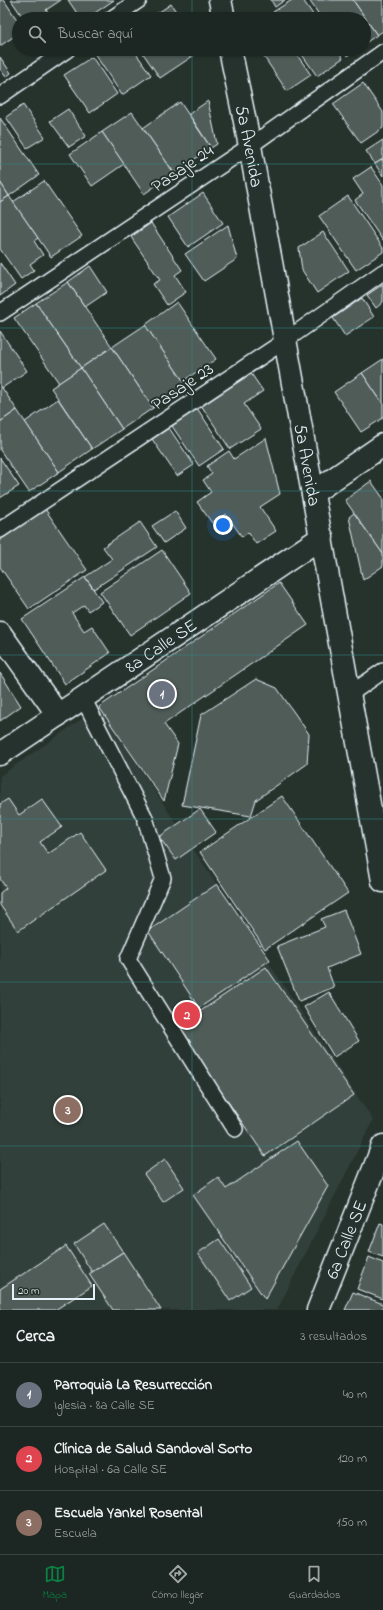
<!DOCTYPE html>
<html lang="es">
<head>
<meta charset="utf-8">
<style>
	body { margin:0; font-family:"Indie Flower",sans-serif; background:#252e2a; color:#f1f3f6 }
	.scale { position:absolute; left:12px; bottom:10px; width:83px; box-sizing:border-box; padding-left:4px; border:2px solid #e8f1f8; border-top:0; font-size:11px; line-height:14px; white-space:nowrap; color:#e8f1f8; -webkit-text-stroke:3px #26332d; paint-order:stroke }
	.you { position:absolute; left:223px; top:525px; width:14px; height:14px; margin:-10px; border:3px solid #fff; border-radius:50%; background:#1a73e8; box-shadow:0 0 0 6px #1a73e833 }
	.badge { display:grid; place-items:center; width:26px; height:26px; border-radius:50%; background:#0b8043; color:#fff; font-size:13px; font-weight:700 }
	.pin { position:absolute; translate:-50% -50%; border:2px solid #fff; box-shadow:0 1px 4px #0006 }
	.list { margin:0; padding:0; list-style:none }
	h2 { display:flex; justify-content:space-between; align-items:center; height:52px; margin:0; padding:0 16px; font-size:17px }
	h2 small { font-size:13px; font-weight:400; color:#a0a5a5 }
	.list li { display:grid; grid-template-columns:26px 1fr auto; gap:12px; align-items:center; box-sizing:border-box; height:64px; padding:0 16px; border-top:1px solid #3a4340 }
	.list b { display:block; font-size:15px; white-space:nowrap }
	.list p { margin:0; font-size:13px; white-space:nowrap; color:#a0a5a5 }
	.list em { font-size:13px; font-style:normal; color:#a0a5a5 }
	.icon { flex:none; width:22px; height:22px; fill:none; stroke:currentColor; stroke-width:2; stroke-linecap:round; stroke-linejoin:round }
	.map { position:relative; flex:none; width:383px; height:1310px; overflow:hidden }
	.search { position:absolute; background:#1c2622; box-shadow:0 1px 3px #0004; left:12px; right:12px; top:12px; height:44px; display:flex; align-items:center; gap:10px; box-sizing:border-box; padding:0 14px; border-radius:22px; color:#a0a5a5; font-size:15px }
	.sheet { height:244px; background:#1c2622 }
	nav { display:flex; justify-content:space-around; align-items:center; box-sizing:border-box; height:56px; border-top:1px solid #3a4340; background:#1c2622; font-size:11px; color:#a0a5a5 }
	nav a { display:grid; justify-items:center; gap:2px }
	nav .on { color:#0b8043 }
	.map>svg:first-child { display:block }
	.built { fill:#333f3a }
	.building { fill:#505c59; stroke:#e8f1f8 }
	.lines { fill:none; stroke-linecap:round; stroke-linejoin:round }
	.service-casing { stroke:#e8f1f8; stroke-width:18 }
	.minor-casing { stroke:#e8f1f8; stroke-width:25 }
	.tertiary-casing { stroke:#e8f1f8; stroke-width:25 }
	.service { stroke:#26332d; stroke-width:15 }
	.minor { stroke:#26332d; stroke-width:22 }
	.tertiary { stroke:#26332d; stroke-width:22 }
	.grid { fill:none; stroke:#308883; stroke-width:1; stroke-opacity:0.55 }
	.labels { text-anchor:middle; stroke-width:4; stroke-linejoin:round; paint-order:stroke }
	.street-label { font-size:18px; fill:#e8f1f8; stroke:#26332d }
</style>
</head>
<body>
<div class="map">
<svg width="383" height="1310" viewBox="0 0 383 1310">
	<rect width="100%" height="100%" fill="#26332d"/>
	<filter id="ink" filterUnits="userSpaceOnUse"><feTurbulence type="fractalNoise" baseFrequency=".025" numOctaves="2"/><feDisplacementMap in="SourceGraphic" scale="8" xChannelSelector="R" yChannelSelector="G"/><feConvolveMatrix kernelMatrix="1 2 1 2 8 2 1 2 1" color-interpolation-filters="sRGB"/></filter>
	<g filter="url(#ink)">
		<polygon class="built" points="99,707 373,1120 277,1310 0,1310 0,776"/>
		<g class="building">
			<polygon points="0,0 4,0 19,23 19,33 0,46"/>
			<polygon points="11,0 61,0 46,10 52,19 24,19"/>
			<polygon points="68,0 114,0 86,19 81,19"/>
			<polygon points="271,0 285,0 275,7"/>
			<polygon points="292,0 303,0 316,19 278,19 273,12"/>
			<polygon points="309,0 353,0 377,35 364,44 364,19 322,19"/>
			<polygon points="353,0 383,0 383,31 377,35"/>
			<polygon points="171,4 181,19 149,19"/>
			<polygon points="94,49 133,49 151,75 122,95 92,50"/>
			<polygon points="140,49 201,49 202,50 160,78"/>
			<polygon points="270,49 293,49 311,75 287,91 262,54"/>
			<polygon points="298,49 337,49 343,58 317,76"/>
			<polygon points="342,49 357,49 347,56"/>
			<polygon points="0,57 11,73 6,77 0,69"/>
			<polygon points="92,57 117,94 90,113 64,75"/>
			<polygon points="363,83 383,112 383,128 361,143 333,104"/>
			<polygon points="208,101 217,144 211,148 189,114"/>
			<polygon points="180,102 211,148 174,173 143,128"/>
			<polygon points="23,105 45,137 27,148 6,117"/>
			<polygon points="68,109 86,136 69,147 50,121"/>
			<polygon points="132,112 174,173 144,194 102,132"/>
			<polygon points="0,118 39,175 9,196 0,182"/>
			<polygon points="102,132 124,164 92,186 70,154"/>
			<polygon points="383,140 383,159 375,164 366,151"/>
			<polygon points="383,159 383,176 375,164"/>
			<polygon points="371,167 383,185 383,241 355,200 363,194 353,179"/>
			<polygon points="44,181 82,236 51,257 13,202"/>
			<polygon points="0,182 9,196 0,202"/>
			<polygon points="203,193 223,223 188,247 168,217"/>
			<polygon points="9,196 38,238 34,241 43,255 30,264 34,270 21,279 0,249 0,202"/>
			<polygon points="348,196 383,248 383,252 356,270 319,216"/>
			<polygon points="151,223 182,270 175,275 186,292 167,305 153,284 160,280 131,237"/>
			<polygon points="228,225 237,259 204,281 185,254"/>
			<polygon points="323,232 349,271 317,293 302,270 299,248"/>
			<polygon points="0,263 15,285 0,296"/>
			<polygon points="90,266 107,292 85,307 68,282"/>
			<polygon points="68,282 112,347 81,368 36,303"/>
			<polygon points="383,284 383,302 376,308 367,295"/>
			<polygon points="362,298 374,317 345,336 333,318"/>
			<polygon points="177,302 216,359 183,381 145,325"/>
			<polygon points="36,303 81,368 59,383 14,318"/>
			<polygon points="145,325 186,385 153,408 112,347"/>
			<polygon points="0,331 27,371 2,388 0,385"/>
			<polygon points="112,347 153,408 122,429 81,368"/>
			<polygon points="383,359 383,404 362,373"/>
			<polygon points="81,368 122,429 92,449 51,388"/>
			<polygon points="250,372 263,391 244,404 261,429 230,449 201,405"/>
			<polygon points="362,373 383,404 383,418 361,432 334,392"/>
			<polygon points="0,385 17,410 0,422"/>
			<polygon points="58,399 92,449 59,472 25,422"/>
			<polygon points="197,408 224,449 199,466 172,426"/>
			<polygon points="17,410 59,472 29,492 0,450 0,422"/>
			<polygon points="169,428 194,465 177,476 152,439"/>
			<polygon points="266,438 280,494 260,507 276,531 256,544 248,532 242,537 226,514 212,523 197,502 211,492 203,480 212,474 207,466 229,451 234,459"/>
			<polygon points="0,458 19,486 0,498"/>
			<polygon points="371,481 383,498 383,554 345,500"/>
			<polygon points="45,509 87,570 29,609 0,567 0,540"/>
			<polygon points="175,511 186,528 164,543 152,526"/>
			<polygon points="354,513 383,554 383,566 363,580 349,517"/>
			<polygon points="140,522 157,547 94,589 85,577 112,559 103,547"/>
			<polygon points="162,550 191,593 130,635 100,592"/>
			<polygon points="85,577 102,602 88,611 84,605 72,613 84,631 92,626 110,653 65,684 22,619"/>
			<polygon points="279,583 308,625 164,724 178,744 164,801 99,707"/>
			<polygon points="0,673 21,706 0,721"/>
			<polygon points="256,679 277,688 309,734 307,764 256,800 251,816 182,805 201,715"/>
			<polygon points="282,796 348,893 265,949 200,852"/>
			<polygon points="8,799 19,815 42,799 62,827 40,842 48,854 80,832 106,870 18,931 0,905 0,893 6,888 0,879 0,804"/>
			<polygon points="200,809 216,832 176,860 159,837"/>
			<polygon points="217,884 270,960 199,1008 148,931"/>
			<polygon points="344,910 361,954 327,968 334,987 299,1001 277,946 325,927 321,919"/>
			<polygon points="266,967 354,1095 265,1156 177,1027"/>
			<polygon points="329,992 359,1041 334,1057 304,1007"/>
			<polygon points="297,1141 328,1186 265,1299 193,1195 218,1177 226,1189"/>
			<polygon points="165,1159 184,1188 163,1202 144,1174"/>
			<polygon points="380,1223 383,1224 383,1257 369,1252"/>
			<polygon points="104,1224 123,1252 92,1272 74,1244"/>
			<polygon points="219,1239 251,1287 230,1301 198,1253"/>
			<polygon points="66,1246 92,1286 55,1310 0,1310 0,1289"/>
			<polygon points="123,1252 161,1310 113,1310 89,1274"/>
			<polygon points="369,1257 383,1263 383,1299 357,1289"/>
			<polygon points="353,1292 383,1304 383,1310 345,1310"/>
		</g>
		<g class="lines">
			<defs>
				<g id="service">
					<polyline points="111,19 139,0"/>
					<polyline points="0,96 68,49"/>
					<polyline points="0,313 250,146 383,52"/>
					<polyline points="0,530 286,340 383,272"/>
					<polyline points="350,694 383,671"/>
					<polyline points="83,698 145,818 163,878 128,959 235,1129"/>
				</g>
				<g id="minor">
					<polyline points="313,493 383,445"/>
					<polyline points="0,633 58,715"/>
					<path id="s1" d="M 0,754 L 322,537"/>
				</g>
				<g id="tertiary">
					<polyline points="220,0 224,19"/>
					<path id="s2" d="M 230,49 L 250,146 L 383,881"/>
					<path id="s3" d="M 318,1310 L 383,1146"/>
				</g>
			</defs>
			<use href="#service" class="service-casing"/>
			<use href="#minor" class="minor-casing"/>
			<use href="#tertiary" class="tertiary-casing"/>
			<use href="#service" class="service"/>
			<use href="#minor" class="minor"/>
			<use href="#tertiary" class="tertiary"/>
		</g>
	</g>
	<path class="grid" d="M 192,0 L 192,19M 192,49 L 192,1310M 0,164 L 383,164M 0,328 L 383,328M 0,491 L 383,491M 0,655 L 383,655M 0,819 L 383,819M 0,982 L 383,982M 0,1146 L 383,1146"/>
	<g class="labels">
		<g class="street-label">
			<text dy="6" stroke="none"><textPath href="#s2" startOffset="99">5a Avenida</textPath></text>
			<text transform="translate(182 168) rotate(-34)" y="6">Pasaje 24</text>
			<text transform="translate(182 386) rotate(-34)" y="6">Pasaje 23</text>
			<text dy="6" stroke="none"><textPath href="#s2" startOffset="423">5a Avenida</textPath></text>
			<text dy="6" stroke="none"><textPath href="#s1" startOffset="194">8a Calle SE</textPath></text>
			<text dy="6" stroke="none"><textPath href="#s3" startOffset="76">6a Calle SE</textPath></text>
		</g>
	</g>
</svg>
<div class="scale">20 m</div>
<div class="you"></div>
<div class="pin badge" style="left:162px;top:694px;background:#6b7280">1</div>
<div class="pin badge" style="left:187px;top:1015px;background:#e0444e">2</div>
<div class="pin badge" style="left:68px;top:1110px;background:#8d6e63">3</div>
<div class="search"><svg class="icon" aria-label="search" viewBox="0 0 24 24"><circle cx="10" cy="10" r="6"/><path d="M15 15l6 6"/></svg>Buscar aquí</div>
</div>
<section class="sheet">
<h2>Cerca<small>3 resultados</small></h2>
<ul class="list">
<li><span class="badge" style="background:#6b7280">1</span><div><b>Parroquia La Resurrección</b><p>Iglesia · 8a Calle SE</p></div><em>40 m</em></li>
<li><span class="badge" style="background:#e0444e">2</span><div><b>Clínica de Salud Sandoval Sorto</b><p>Hospital · 6a Calle SE</p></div><em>120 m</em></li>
<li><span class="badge" style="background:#8d6e63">3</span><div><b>Escuela Yankel Rosental</b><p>Escuela</p></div><em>150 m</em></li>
</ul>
</section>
<nav>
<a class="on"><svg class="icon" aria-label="map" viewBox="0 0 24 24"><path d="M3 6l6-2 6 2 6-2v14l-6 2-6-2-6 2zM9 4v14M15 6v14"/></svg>Mapa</a>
<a><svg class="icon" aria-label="directions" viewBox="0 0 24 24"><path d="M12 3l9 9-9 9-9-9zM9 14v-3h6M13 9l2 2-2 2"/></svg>Cómo llegar</a>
<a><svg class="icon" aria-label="saved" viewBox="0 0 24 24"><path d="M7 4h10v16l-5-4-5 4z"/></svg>Guardados</a>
</nav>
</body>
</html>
